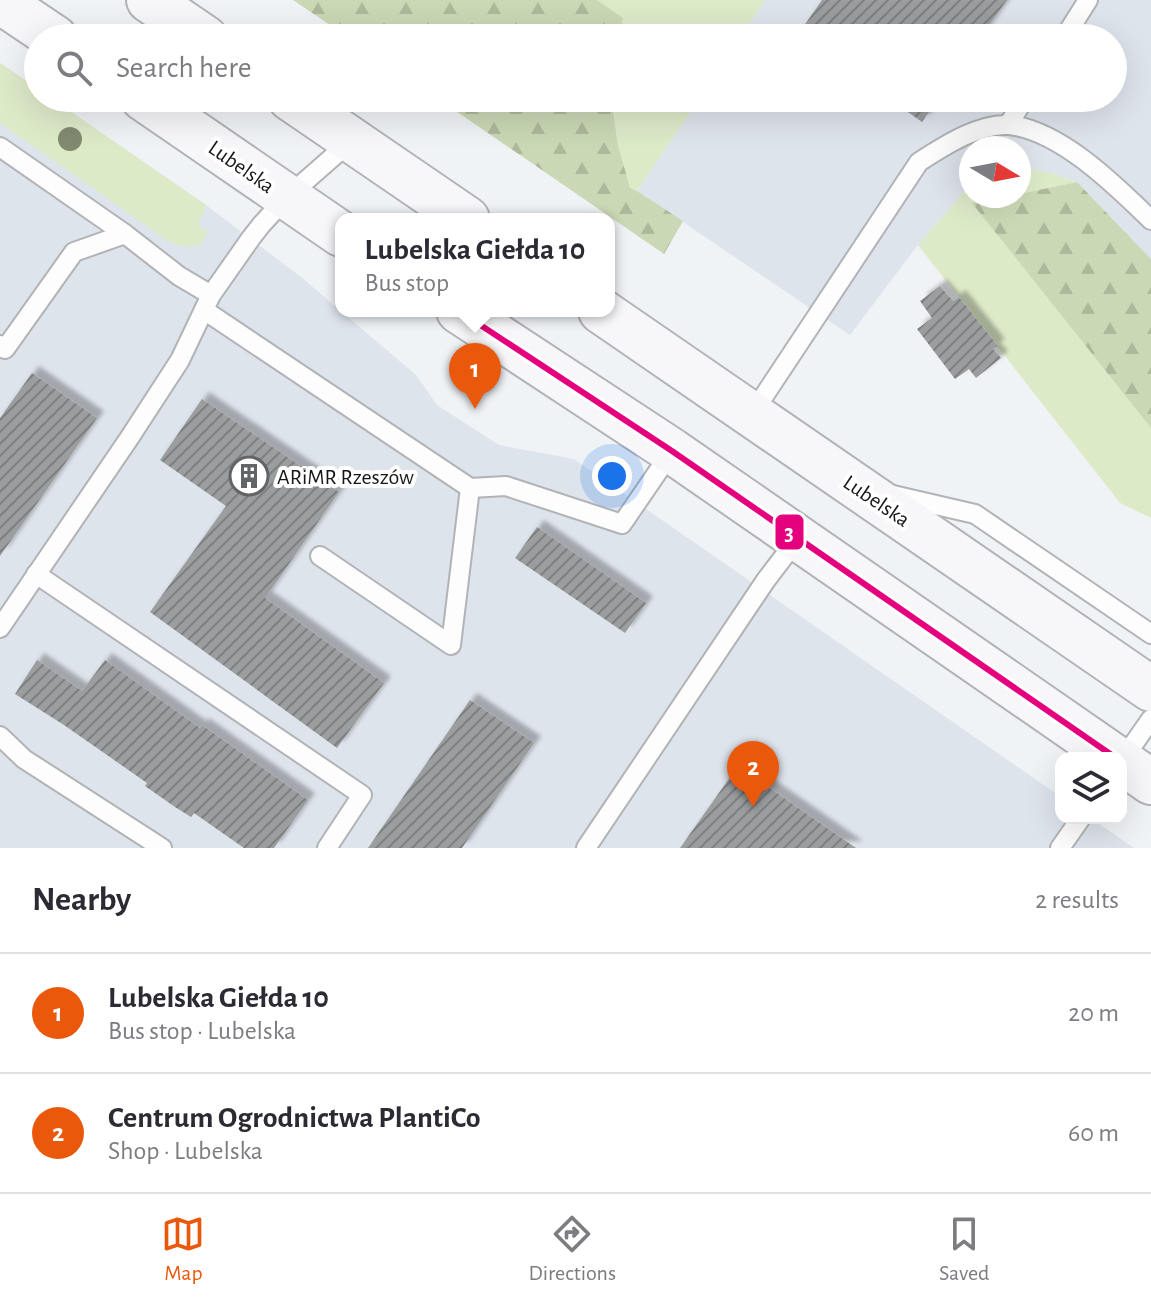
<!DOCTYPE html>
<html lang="en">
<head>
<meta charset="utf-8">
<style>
	body { margin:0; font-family:"Alegreya Sans",sans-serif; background:#f7f7f7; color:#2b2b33 }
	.controls { position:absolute; right:24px; bottom:24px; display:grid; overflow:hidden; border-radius:16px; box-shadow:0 8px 32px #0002 }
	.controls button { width:72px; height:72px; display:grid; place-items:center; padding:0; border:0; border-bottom:2px solid #e1e1e2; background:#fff; color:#2b2b33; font:40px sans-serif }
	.compass { position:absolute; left:959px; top:136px; width:72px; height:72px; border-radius:50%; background:#fff; box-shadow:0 8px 32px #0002; rotate:100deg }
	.you { position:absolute; left:612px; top:476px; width:28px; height:28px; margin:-20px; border:6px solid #fff; border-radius:50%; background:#1a73e8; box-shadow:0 0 0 12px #1a73e833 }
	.badge { display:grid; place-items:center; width:52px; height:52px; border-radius:50%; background:#ea580c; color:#fff; font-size:26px; font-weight:700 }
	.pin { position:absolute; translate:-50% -66px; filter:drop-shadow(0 2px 4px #0008) }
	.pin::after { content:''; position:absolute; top:42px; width:28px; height:24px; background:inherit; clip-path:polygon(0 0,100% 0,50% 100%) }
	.popup { position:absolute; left:335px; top:213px; width:280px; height:104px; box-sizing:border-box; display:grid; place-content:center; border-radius:16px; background:#fff; filter:drop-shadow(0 2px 6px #0005); font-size:26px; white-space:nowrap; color:#7c7c81 }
	.popup b { font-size:30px; color:#2b2b33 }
	.popup::after { content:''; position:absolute; left:50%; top:100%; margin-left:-16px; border:16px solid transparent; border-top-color:#fff }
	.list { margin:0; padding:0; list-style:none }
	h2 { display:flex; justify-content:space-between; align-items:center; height:104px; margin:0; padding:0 32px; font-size:34px }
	h2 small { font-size:26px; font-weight:400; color:#7c7c81 }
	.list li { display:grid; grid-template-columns:52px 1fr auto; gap:24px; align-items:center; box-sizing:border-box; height:120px; padding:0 32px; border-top:2px solid #e1e1e2 }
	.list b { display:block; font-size:30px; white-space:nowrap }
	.list p { margin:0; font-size:26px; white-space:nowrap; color:#7c7c81 }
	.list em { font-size:26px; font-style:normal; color:#7c7c81 }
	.icon { flex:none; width:44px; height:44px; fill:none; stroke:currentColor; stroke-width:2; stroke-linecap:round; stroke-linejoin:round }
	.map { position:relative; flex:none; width:1151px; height:848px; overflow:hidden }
	.search { position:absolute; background:#fff; box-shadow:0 8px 32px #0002; left:24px; right:24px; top:24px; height:88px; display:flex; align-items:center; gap:20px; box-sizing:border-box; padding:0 28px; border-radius:44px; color:#7c7c81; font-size:30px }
	.sheet { height:344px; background:#fff }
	nav { display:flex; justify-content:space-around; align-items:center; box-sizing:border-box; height:112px; border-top:2px solid #e1e1e2; background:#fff; font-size:22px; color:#7c7c81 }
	nav a { display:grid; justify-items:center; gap:4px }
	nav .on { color:#ea580c }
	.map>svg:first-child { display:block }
	.built { fill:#dee4ec }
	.grass { fill:#ddeac8 }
	.forest { fill:url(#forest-firs) }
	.building { fill:url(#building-hatch); filter:url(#shadow) }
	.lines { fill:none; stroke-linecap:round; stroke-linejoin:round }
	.service-casing { stroke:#b1b3b6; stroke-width:22 }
	.secondary-casing { stroke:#b1b3b6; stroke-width:48 }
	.service { stroke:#fdfdfe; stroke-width:18 }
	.secondary { stroke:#f7f7fa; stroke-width:44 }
	.bus-1-casing { stroke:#fff; stroke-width:12 }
	.bus-1 { stroke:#e5007d; stroke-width:6 }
	.tree { fill:#828a70 }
	.labels { text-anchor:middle; stroke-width:8; stroke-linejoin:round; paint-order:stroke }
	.street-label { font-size:22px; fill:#151719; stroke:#fff }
	.poi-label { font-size:22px; fill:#151719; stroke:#fff; text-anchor:start }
	.line-badge { stroke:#fff; stroke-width:3 }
	.badge-label { font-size:22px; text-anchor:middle; font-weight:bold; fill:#fff }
</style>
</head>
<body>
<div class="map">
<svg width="1151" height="848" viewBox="0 0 1151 848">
	<defs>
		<pattern id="forest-firs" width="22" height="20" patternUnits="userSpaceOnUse" patternTransform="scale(2)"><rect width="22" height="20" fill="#cad8b5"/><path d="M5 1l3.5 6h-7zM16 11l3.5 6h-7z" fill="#adb99b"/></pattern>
		<pattern id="building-hatch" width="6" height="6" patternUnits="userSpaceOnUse" patternTransform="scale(2)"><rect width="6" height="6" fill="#9b9d9f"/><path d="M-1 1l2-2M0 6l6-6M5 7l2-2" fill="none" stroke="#7d7f81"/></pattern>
		<filter id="shadow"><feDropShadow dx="7" dy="-7" stdDeviation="2" flood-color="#0004"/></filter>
	</defs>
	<rect width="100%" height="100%" fill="#f0f3f6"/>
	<g class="built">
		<polygon points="765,0 1151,0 1151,259 1077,182 1054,174 1019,166 1019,148 971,148 971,184 918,245 850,335 637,191 700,98 1113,98 1113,38 740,38"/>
		<polygon points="0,63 38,89 38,98 51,98 206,205 301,277 416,375 437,405 499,445 574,459 1061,797 1061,818 1091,818 1134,848 0,848"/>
	</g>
	<g class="grass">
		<polygon points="597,0 765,0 740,38 619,38 622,18"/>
		<path d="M 0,63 L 38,89 L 38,98 L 51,98 L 206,205 L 198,225 L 208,232 L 202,243 C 188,249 179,247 167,240 L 0,123 Z"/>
		<polygon points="611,98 700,98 637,191 630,188 618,145"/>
		<polygon points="1019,166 1054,174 1077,182 1019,194"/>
		<polygon points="971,184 971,196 1008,196 973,204 1151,428 1151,518 1120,503 918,245"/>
	</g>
	<g class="forest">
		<polygon points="293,0 597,0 623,18 619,38 349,38"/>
		<polygon points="437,98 611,98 618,145 630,188 637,191 683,221 664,254"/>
		<polygon points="1077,182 1151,259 1151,428 972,203 1008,196 1019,196 1019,194"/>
	</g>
	<g class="building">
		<polygon points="822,0 1007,0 980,38 800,38 797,36"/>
		<polygon points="888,98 939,98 922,122"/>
		<polygon points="940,286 953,301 959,297 998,346 993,349 1001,358 976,378 969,369 955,379 917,329 932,318 920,301"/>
		<polygon points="32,373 97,418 0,556 0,418"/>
		<polygon points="202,399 339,492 265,598 384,683 337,748 150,612 226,506 160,460"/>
		<polygon points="537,527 646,603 625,633 515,558"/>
		<polygon points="37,660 82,691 105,660 200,728 202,725 308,800 274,848 244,848 194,813 191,817 175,807 145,786 147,783 64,725 15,694"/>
		<polygon points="470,700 534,743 462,848 368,848"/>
		<polygon points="738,766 856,848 680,848"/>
	</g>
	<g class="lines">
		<defs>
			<g id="service">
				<polyline points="1064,38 1088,0"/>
				<polyline points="1008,125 1025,98"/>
				<polyline points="0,147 125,234"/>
				<polyline points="204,310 470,488 506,486 622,524 672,451"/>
				<polyline points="0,345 5,349 74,252 125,234 179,276 211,295"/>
				<path d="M 752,414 L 919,162 C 944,146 979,123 1009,125 C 1060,130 1116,186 1151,220"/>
				<polyline points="893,495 975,514 1151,634"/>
				<polyline points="320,556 451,645 470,488"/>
				<polyline points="36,574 362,795 327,848"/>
				<polyline points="0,628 130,437 180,360 211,295 251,238 262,224 286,198 351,141"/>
				<polyline points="0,736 24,759 162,848"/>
				<polyline points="1121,762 1151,719"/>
				<polyline points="586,848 766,580 798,538"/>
				<polyline points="1060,848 1081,818"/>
			</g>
			<g id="secondary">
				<polyline points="149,0 205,38"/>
				<polyline points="0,1 55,38"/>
				<polyline points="143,98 341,234"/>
				<polyline points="290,98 467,219"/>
				<polyline points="459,311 672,451 1116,758"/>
				<polyline points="601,311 1151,689"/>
				<polyline points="1121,761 1151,782"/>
			</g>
		</defs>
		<use href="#service" class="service-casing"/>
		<use href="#secondary" class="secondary-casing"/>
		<use href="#service" class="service"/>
		<use href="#secondary" class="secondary"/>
		<defs>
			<polyline id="bus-1" points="459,311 672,451 1116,758"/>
		</defs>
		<use href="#bus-1" class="bus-1-casing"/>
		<use href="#bus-1" class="bus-1"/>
	</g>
	<circle class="tree" cx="70" cy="139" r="12"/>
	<defs>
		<symbol id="building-ring" viewBox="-11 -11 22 22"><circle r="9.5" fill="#fff" stroke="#626466" stroke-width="1.5"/><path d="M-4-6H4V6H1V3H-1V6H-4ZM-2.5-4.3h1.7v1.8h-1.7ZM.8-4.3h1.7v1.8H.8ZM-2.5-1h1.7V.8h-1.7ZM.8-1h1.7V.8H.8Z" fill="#626466"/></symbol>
	</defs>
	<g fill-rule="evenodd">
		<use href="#building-ring" x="227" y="454" width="44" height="44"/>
	</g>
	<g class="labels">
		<g class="street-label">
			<text transform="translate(242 166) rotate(35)" y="8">Lubelska</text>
			<text transform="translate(877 500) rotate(34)" y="8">Lubelska</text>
		</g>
		<g class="poi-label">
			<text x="277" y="484">ARiMR Rzeszów</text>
		</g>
	</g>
	<rect class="line-badge" x="774" y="513" width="31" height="38" rx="8" fill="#e5007d"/>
	<g class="badge-label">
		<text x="789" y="540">3</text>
	</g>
</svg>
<div class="controls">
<button><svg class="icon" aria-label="layers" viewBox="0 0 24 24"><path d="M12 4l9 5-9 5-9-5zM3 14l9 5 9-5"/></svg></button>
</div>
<svg class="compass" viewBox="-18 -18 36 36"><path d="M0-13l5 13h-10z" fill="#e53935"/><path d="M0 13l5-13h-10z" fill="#7c7c81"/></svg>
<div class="you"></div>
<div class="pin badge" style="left:475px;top:409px">1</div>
<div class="popup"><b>Lubelska Giełda 10</b>Bus stop</div>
<div class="pin badge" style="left:753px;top:807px">2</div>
<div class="search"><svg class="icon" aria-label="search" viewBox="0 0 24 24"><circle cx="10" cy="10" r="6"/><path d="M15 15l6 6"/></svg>Search here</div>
</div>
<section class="sheet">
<h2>Nearby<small>2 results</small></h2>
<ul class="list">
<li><span class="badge">1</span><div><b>Lubelska Giełda 10</b><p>Bus stop · Lubelska</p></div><em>20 m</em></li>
<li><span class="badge">2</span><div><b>Centrum Ogrodnictwa PlantiCo</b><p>Shop · Lubelska</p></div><em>60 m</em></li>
</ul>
</section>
<nav>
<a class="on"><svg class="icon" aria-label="map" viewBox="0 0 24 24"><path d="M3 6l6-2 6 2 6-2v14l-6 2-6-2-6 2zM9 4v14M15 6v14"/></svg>Map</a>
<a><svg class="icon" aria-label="directions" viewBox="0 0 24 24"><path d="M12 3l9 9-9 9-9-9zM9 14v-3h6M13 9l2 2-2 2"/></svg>Directions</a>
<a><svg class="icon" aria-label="saved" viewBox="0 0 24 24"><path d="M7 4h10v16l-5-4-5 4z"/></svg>Saved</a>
</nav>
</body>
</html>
